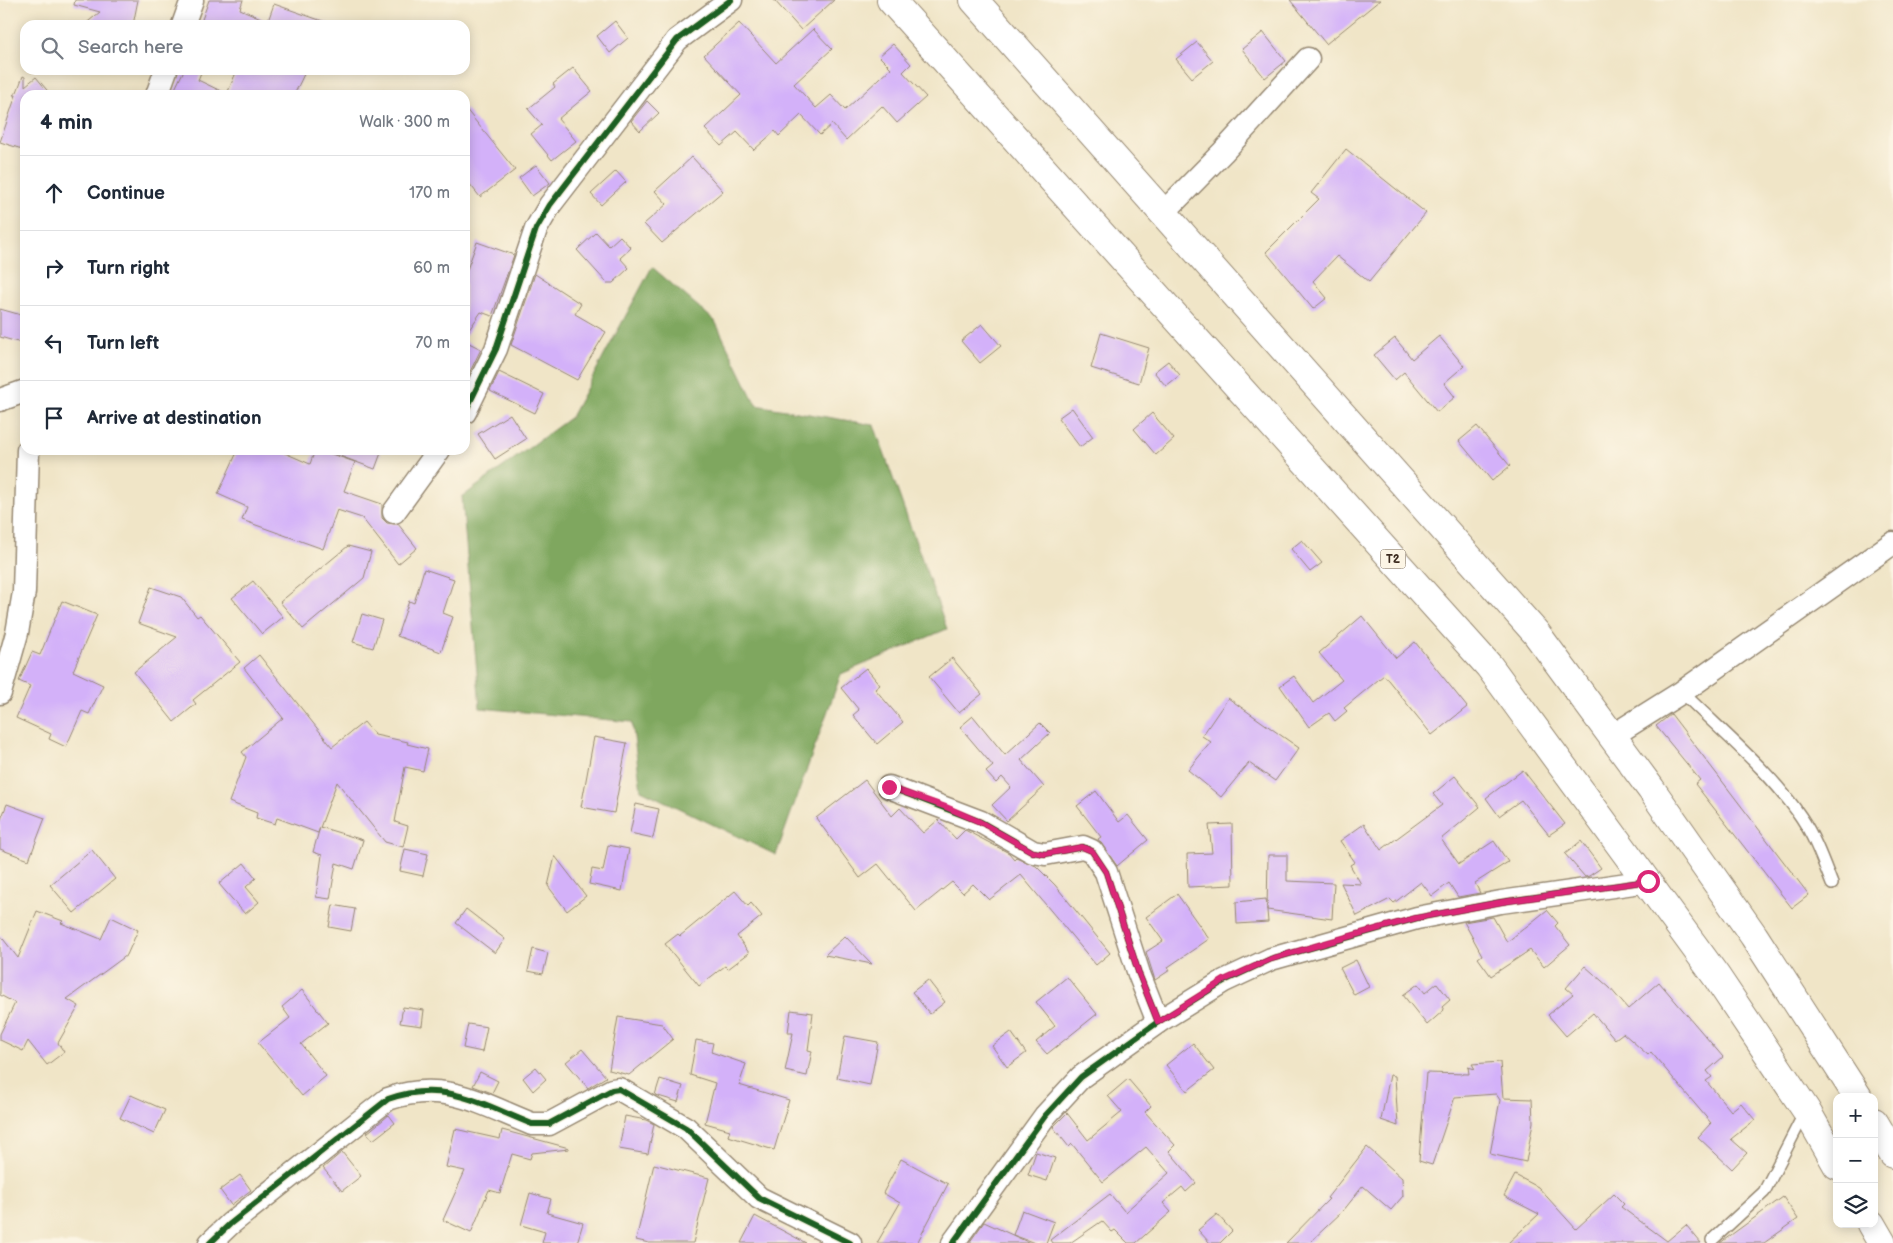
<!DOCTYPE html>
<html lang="en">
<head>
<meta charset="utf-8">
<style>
	body { margin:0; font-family:"Balsamiq Sans",sans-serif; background:#f6f6f7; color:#1f2937 }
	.controls { position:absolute; right:15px; bottom:15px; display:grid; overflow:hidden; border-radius:10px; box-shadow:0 2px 12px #0003 }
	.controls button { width:45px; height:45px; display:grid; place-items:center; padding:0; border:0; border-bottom:1px solid #e0e1e3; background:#fff; color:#1f2937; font:25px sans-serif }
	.stop { position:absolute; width:15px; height:15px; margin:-11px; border:4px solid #db2777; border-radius:50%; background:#fff }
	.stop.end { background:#db2777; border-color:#fff; box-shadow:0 1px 5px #0008 }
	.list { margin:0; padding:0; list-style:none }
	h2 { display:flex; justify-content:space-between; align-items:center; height:65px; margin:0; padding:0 20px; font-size:21px }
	h2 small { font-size:16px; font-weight:400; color:#747a83 }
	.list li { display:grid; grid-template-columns:32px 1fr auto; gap:15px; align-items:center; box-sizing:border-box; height:75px; padding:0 20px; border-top:1px solid #e0e1e3 }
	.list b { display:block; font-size:19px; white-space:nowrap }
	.list em { font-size:16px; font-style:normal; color:#747a83 }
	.icon { flex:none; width:28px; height:28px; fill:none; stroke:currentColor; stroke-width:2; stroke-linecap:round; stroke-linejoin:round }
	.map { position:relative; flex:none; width:1893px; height:1243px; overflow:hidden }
	.search { position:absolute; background:#fff; box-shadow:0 2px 12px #0003; left:20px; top:20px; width:450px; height:55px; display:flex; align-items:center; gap:12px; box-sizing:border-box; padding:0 18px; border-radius:15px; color:#747a83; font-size:19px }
	.panel { position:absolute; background:#fff; box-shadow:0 2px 12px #0003; left:20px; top:90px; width:450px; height:365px; border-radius:15px }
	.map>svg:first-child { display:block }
	.forest { fill:#7fa75e; stroke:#5d683e }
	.building { fill:#d3b1f9 }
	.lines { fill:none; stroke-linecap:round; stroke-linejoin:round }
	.service-casing { stroke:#968872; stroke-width:14 }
	.minor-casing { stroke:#968872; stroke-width:25 }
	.trunk-casing { stroke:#968872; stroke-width:30 }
	.service { stroke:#fff; stroke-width:11 }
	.minor { stroke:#fff; stroke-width:22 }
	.trunk { stroke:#fff; stroke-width:28 }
	.cycleway-casing { stroke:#fcf5e5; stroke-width:9 }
	.cycleway { stroke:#1b5e20; stroke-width:6 }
	.route { stroke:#db2777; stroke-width:6 }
	.labels { text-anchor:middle; stroke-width:4; stroke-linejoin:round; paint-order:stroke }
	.shield { fill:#fcf5e5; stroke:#75675a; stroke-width:1 }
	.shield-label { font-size:12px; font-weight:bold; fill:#3b2a1e }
</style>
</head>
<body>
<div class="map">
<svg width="1893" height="1243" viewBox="0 0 1893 1243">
	<rect width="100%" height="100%" fill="#fcf5e5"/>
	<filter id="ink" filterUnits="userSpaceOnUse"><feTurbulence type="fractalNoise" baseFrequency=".02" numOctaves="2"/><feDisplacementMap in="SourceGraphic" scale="10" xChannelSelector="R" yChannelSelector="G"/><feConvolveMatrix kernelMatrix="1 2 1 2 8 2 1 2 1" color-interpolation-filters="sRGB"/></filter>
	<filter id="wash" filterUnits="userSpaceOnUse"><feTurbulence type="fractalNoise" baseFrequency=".0096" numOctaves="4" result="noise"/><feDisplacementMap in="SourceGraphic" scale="20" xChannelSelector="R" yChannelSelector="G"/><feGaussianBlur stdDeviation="1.12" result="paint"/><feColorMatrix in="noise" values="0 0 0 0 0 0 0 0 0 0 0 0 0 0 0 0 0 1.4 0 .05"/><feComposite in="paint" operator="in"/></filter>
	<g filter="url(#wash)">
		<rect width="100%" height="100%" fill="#f0e5c7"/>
		<polygon class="forest" points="652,267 715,321 756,405 874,425 947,629 841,674 776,855 641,790 632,722 480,708 462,497 571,417"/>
		<g id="blocks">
			<g class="building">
				<polygon points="75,0 138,0 133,25 84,25 100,12 74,5"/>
				<polygon points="209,0 243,0 240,9 268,21 274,4 328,23 328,25 200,25"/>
				<polygon points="774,0 834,0 801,30"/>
				<polygon points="1290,0 1380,0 1326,44"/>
				<polygon points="615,21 628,38 610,53 597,36"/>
				<polygon points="739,23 776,63 813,29 832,49 794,84 816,108 831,95 845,110 891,68 879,56 893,44 911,64 903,72 926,97 897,123 882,106 846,140 832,124 820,135 801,115 779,136 775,131 754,150 737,132 721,146 705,129 741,95 704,55"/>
				<polygon points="1263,32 1286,61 1265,78 1242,49"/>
				<polygon points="1197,42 1213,61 1192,78 1176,59"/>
				<polygon points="573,68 592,91 558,119 576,141 552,160 531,134 542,125 528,109 555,87 553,84"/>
				<polygon points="184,70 202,70 198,80 227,94 237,70 306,70 294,95 172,95"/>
				<polygon points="23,76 25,77 25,86 36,77 51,95 25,95 25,150 0,142 16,95 13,95 17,92"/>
				<polygon points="647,101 659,113 640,131 631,121"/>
				<polygon points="465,108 515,170 480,197 465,178"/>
				<polygon points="1346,149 1426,213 1369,282 1337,256 1313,281 1327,298 1313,309 1266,252 1319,199 1311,193"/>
				<polygon points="692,157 723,191 662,243 644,224 667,204 655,191"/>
				<polygon points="536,165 550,183 532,196 519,178"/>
				<polygon points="616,171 626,182 601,205 591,194"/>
				<polygon points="596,232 609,246 620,236 631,248 620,258 629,268 613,283 607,283 577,250"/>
				<polygon points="477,242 514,255 492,316 481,312 465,336 465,275"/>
				<polygon points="535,274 581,304 575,314 606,332 577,380 511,345"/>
				<polygon points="0,309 25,316 25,344 0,337"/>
				<polygon points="982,324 1001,346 980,363 961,341"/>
				<polygon points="1101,333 1149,348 1139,383 1091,368"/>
				<polygon points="1439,336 1464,366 1444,383 1455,397 1437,412 1404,372 1395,380 1374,355 1395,338 1412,359"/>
				<polygon points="465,341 481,349 465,382"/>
				<polygon points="1168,361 1180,375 1166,386 1154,372"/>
				<polygon points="499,372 544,394 535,413 490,391"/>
				<polygon points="1072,408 1093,437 1080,447 1058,418"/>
				<polygon points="1152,413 1174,439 1156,455 1134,429"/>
				<polygon points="510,414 526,439 495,459 478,434"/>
				<polygon points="1477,426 1510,466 1492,481 1459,441"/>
				<polygon points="238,450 278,450 310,464 315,450 320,450 355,462 344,491 382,504 382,518 387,523 398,524 417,548 398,564 362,518 337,510 323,549 242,520 247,507 218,494"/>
				<polygon points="330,450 372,450 381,453 375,469 329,452"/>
				<polygon points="1302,540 1322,563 1310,572 1291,549"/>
				<polygon points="348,546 371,552 364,578 303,629 280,602"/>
				<polygon points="424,569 454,579 443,613 453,617 441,652 397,636 409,601 414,603"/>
				<polygon points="253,581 283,617 262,634 232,598"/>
				<polygon points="151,587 181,597 197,617 200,615 240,662 193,700 196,704 174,722 134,672 177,637 138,623"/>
				<polygon points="62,601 97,615 73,671 103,685 89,714 82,711 66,747 49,739 51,734 16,718 30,686 19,681 32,652 40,655"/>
				<polygon points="362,614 382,620 373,648 353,642"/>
				<polygon points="1362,616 1396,658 1415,642 1467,707 1432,735 1384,675 1344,708 1347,711 1335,721 1329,713 1309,727 1280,686 1294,676 1313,703 1342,680 1319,653"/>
				<polygon points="259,655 332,747 364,722 375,735 408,742 407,744 428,749 423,771 405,767 395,822 408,826 403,847 385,842 337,782 318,833 277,818 275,824 256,818 257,813 229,802 246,757 242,752 283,718 244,668"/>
				<polygon points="952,658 982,694 959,713 929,677"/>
				<polygon points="866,668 880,685 875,689 903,722 877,744 853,715 859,710 841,688"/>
				<polygon points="1228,698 1299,748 1275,781 1249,763 1221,797 1188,770 1211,742 1202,736"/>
				<polygon points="1671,714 1809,895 1792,908 1695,784 1700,780 1656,726"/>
				<polygon points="973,716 1005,755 1040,723 1050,733 1021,760 1044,787 1007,821 992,805 1011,787 1002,777 996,783 986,772 993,766 960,727"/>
				<polygon points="594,737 627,743 614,813 581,807"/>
				<polygon points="1523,770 1565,824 1549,835 1521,800 1499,816 1486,798"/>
				<polygon points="1455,776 1480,807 1441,839 1459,864 1494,841 1508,862 1475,883 1480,893 1458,897 1449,883 1432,896 1421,882 1394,903 1390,899 1357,916 1341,883 1361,884 1350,865 1355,862 1340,841 1364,824 1381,850 1442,805 1433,794"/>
				<polygon points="865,780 892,816 900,808 923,833 938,820 956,839 965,830 1009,853 1014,859 1016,857 1036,866 1055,885 1110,953 1096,965 1021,875 989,900 973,884 963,893 952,882 916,911 878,864 860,878 816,818"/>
				<polygon points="1096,791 1119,822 1128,815 1148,840 1117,866 1098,839 1101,837 1077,806"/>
				<polygon points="7,804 45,818 29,860 0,849 0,822"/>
				<polygon points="636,804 659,809 653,838 630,833"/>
				<polygon points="1232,824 1233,885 1188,887 1187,854 1212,853 1209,825"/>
				<polygon points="320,827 363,840 354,869 336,863 330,899 316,897 322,855 313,852"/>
				<polygon points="1581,841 1601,868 1589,876 1585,877 1565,854"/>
				<polygon points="608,845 629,849 622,891 589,884 592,869 603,871"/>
				<polygon points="405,849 428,854 423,876 400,871"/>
				<polygon points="92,850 115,879 74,913 50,885"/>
				<polygon points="1268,855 1287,855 1287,881 1334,883 1332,919 1267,910"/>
				<polygon points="555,856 586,896 567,911 548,886"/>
				<polygon points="244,863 256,878 246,887 259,902 245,914 219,884"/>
				<polygon points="735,891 748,906 751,903 762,916 737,936 749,953 728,969 725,966 699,986 665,944 678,934 680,936"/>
				<polygon points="1177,894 1209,939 1168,967 1170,970 1155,980 1146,952 1163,941 1146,917"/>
				<polygon points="1266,899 1268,922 1237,924 1236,902"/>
				<polygon points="333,905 355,909 351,931 329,927"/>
				<polygon points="466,909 505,939 495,953 456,923"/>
				<polygon points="1547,910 1558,923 1555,926 1570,945 1544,967 1530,950 1491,976 1478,958 1482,955 1464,922 1493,917 1507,942"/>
				<polygon points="37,911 63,921 61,923 101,939 111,917 138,930 127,955 67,999 79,1006 58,1043 64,1052 47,1065 28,1041 23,1051 0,1040 0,1034 15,1003 0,995 0,935 18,958"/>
				<polygon points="845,936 872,964 825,955"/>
				<polygon points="533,949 548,953 543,974 528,971"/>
				<polygon points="1356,960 1369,987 1354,995 1340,968"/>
				<polygon points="1585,966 1610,988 1628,1009 1659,982 1723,1057 1707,1071 1712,1077 1706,1081 1731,1111 1741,1103 1755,1120 1731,1139 1747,1153 1732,1169 1698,1137 1711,1123 1651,1052 1648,1055 1623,1033 1615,1039 1593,1013 1566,1036 1548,1015 1573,994 1566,988"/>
				<polygon points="1067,977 1097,1014 1047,1054 1036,1042 1055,1026 1036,1002"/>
				<polygon points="928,980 945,1002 930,1014 912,992"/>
				<polygon points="1437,983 1450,1000 1442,1007 1444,1010 1427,1025 1403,995 1418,984 1425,993"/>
				<polygon points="302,990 328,1023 301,1044 326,1076 302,1096 258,1043 290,1018 282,1007"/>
				<polygon points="403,1007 424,1010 422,1026 400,1023"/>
				<polygon points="791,1010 813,1013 808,1050 812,1051 807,1076 785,1071 793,1033 788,1033"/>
				<polygon points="618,1017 662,1024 673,1039 629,1075 609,1070"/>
				<polygon points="468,1024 487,1027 482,1052 463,1048"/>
				<polygon points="1011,1032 1026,1053 1007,1067 992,1046"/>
				<polygon points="845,1036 878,1042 870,1085 837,1078"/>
				<polygon points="696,1040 713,1043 711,1052 746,1064 739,1085 789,1100 774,1150 728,1136 730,1130 705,1123 715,1083 690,1075"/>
				<polygon points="1193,1043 1214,1070 1187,1091 1166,1065"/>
				<polygon points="582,1049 606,1077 588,1088 566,1062"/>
				<polygon points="1500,1062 1503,1098 1532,1099 1533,1122 1526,1162 1490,1154 1500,1100 1496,1094 1455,1097 1432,1165 1419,1161 1426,1073 1469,1074 1468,1067 1475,1069 1472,1064"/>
				<polygon points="536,1067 546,1079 533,1091 523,1078"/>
				<polygon points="480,1072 498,1081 492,1093 473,1086"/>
				<polygon points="1390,1075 1395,1076 1398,1126 1381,1120"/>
				<polygon points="660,1079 683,1086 678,1102 655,1095"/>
				<polygon points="1128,1079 1151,1106 1145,1112 1175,1145 1169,1151 1196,1183 1186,1192 1182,1187 1163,1203 1171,1212 1136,1243 1128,1243 1115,1230 1112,1232 1102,1221 1070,1243 1052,1243 1050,1240 1110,1194 1125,1212 1169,1173 1146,1147 1103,1182 1072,1144 1069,1147 1053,1127 1067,1113 1088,1140 1122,1112 1108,1096"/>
				<polygon points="131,1095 165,1110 154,1134 120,1118"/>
				<polygon points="389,1115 395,1123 373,1140 367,1133"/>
				<polygon points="625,1116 646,1120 654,1124 648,1154 619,1149"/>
				<polygon points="455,1129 500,1139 502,1130 569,1148 569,1149 532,1153 530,1159 512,1154 500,1193 489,1190 471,1233 443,1220 465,1171 446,1167"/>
				<polygon points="1367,1147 1402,1178 1403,1196 1391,1210 1363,1186 1343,1211 1309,1243 1286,1243 1329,1199 1327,1198"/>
				<polygon points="342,1152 361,1176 342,1191 323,1168"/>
				<polygon points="1036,1152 1055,1158 1047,1181 1028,1175"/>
				<polygon points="901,1159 948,1184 917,1243 877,1243 900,1203 883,1193"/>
				<polygon points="654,1164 709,1178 693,1243 649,1243 636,1240"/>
				<polygon points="240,1175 251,1190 231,1205 220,1190"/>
				<polygon points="1515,1175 1538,1187 1576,1229 1614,1194 1624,1204 1621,1207 1667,1241 1686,1225 1701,1243 1508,1243 1539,1214 1504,1196"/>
				<polygon points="530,1193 551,1199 547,1213 583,1223 577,1243 542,1243 545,1232 521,1225"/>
				<polygon points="1783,1197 1798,1219 1764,1243 1720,1243"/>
				<polygon points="1022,1210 1054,1222 1046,1243 1035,1243 1013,1235"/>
				<polygon points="1217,1214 1232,1231 1220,1243 1210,1243 1198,1230"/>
				<polygon points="755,1216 806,1243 741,1243"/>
				<polygon points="984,1222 1030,1243 969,1243"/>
			</g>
		</g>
	</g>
	<g filter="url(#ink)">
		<use href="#blocks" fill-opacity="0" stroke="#968872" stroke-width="1"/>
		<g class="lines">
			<defs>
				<g id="service">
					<path d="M 1682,692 C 1722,732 1770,771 1801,817 C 1815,838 1823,861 1832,884"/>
					<polyline points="1712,1240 1764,1192 1805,1112"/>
				</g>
				<g id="minor">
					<polyline points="183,25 192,0"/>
					<polyline points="157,95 166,70"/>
					<polyline points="1163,213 1223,152 1308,59"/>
					<polyline points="0,400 25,391"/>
					<polyline points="465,412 496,349 536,229 550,205 677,40 731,0"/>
					<polyline points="394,512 439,450"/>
					<polyline points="0,693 17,633 24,592 28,450"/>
					<polyline points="1612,736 1682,692 1893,543"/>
					<polyline points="889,787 981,822 1033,852 1045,854 1083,847 1092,851 1106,872 1139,974 1158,1022"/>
					<path d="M 210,1243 L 230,1224 L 388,1099 C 444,1079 481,1104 532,1124 L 549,1124 L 612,1090 L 619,1089 L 686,1128 L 759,1198 L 850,1243"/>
					<polyline points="953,1243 1045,1116 1081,1077 1158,1022 1224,981 1271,959 1417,918 1501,902 1648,881"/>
				</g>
				<g id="trunk">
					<polyline points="891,0 1489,666 1716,976 1806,1110 1837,1165"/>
					<polyline points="974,0 1536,633 1651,789 1754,936 1858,1097"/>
					<polyline points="1874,1122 1893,1154"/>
					<polyline points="1871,1224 1882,1243"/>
				</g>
			</defs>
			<use href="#service" class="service-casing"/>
			<use href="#minor" class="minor-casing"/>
			<use href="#trunk" class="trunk-casing"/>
			<use href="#service" class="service"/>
			<use href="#minor" class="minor"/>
			<use href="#trunk" class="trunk"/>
			<defs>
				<g id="cycleway">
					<polyline points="465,412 496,349 536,229 550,205 677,40 731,0"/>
					<polyline points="889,787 981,822 1033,852 1045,854 1083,847 1092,851 1106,872 1139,974 1158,1022"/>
					<path d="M 210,1243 L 230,1224 L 388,1099 C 444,1079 481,1104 532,1124 L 549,1124 L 612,1090 L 619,1089 L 686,1128 L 759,1198 L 850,1243"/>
					<polyline points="953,1243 1045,1116 1081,1077 1158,1022 1224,981 1271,959 1417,918 1501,902 1648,881"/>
				</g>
			</defs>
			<use href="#cycleway" class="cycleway-casing"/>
			<use href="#cycleway" class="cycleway"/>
		</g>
	</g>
	<g class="lines" filter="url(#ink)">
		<polyline class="route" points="889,787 946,807 980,822 1033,852 1045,854 1082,847 1092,851 1106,872 1139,974 1158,1022 1224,980 1271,959 1329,942 1416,918 1502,902 1648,881"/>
	</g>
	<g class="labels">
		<rect class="shield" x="1380.5" y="549.5" width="25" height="19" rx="4"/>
		<g class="shield-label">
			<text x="1393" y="563">T2</text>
		</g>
	</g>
</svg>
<div class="controls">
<button>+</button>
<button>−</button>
<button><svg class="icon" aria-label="layers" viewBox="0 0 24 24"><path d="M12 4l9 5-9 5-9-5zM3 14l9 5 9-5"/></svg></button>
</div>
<div class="stop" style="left:1648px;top:881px"></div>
<div class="stop end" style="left:889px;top:787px"></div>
<div class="search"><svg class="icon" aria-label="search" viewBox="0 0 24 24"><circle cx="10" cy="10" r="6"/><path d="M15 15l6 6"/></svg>Search here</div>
<section class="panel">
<h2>4 min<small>Walk · 300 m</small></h2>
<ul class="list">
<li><svg class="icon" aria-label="ahead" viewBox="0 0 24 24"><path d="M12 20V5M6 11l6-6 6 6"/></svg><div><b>Continue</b></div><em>170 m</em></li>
<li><svg class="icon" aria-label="right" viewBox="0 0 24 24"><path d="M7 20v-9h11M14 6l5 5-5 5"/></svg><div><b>Turn right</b></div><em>60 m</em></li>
<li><svg class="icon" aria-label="left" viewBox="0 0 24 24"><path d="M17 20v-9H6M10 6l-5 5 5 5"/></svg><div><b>Turn left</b></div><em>70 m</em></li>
<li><svg class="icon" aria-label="arrive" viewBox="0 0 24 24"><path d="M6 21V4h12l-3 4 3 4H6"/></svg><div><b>Arrive at destination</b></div></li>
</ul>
</section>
</div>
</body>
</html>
